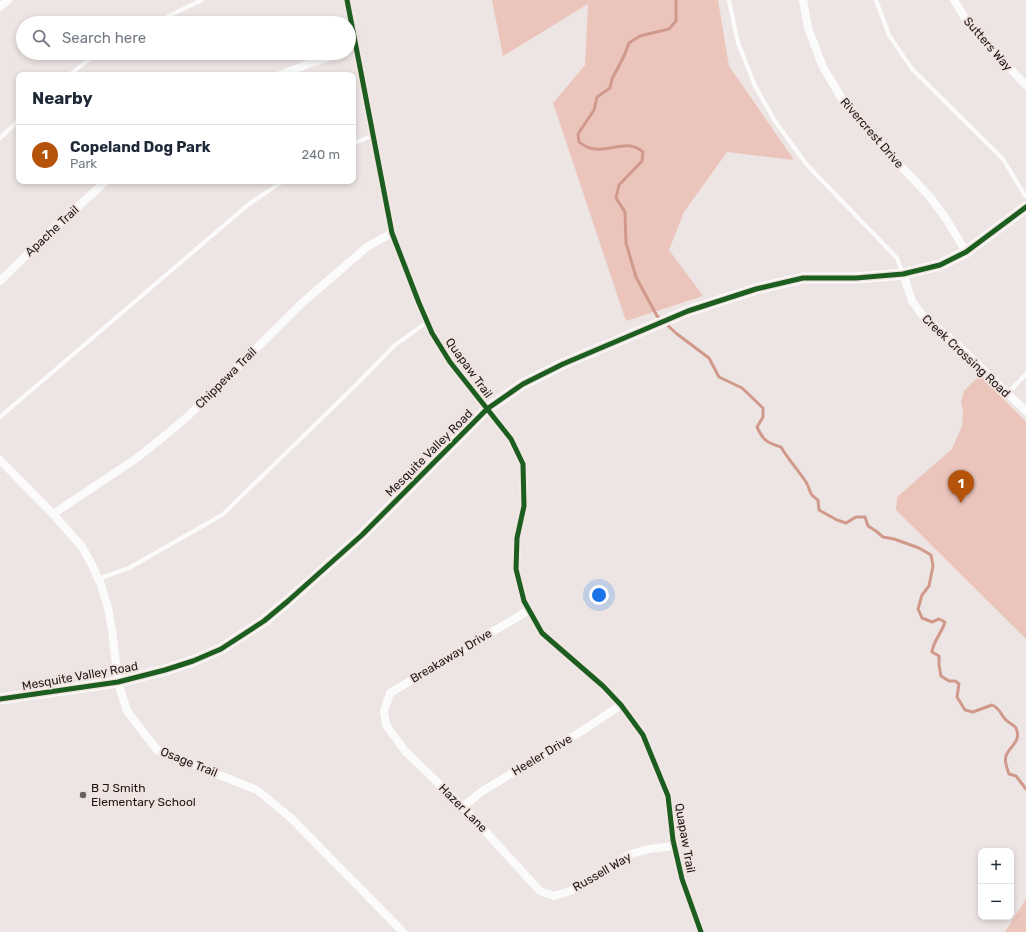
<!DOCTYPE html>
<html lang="en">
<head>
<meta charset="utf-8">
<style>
	body { margin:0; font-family:Rubik,sans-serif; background:#f2f2f3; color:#1f2937 }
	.controls { position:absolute; right:12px; bottom:12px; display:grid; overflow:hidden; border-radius:8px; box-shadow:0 2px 6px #0003 }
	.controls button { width:36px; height:36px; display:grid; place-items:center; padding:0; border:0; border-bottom:1px solid #e0e1e3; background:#fff; color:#1f2937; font:20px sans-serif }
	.you { position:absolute; left:599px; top:595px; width:14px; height:14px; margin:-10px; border:3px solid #fff; border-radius:50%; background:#1a73e8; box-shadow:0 0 0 6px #1a73e833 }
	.badge { display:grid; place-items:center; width:26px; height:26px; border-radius:50%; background:#b45309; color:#fff; font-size:13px; font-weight:700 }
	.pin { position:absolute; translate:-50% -33px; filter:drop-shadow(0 1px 2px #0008) }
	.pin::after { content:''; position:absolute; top:21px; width:14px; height:12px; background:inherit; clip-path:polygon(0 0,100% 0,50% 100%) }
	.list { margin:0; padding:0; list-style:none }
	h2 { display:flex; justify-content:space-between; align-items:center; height:52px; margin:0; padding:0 16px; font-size:17px }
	h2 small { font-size:13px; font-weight:400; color:#747a83 }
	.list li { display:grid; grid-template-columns:26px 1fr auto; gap:12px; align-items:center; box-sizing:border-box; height:60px; padding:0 16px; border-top:1px solid #e0e1e3 }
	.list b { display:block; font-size:15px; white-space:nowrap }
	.list p { margin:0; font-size:13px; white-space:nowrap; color:#747a83 }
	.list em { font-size:13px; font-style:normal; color:#747a83 }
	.icon { flex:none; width:22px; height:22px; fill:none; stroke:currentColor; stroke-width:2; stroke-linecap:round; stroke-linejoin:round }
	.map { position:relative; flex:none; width:1026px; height:932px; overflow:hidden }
	.search { position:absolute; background:#fff; box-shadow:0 2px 6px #0003; left:16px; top:16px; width:340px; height:44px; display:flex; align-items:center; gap:10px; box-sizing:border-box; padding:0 14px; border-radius:22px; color:#747a83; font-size:15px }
	.panel { position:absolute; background:#fff; box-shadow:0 2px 6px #0003; left:16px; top:72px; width:340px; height:112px; border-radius:8px }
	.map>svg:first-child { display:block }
	.green { fill:#ebc5bb }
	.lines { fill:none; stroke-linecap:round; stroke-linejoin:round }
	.stream { stroke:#d1998b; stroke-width:3 }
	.service { stroke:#fcfbfb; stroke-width:4 }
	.minor { stroke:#fcfbfb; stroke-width:8 }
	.tertiary { stroke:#fcfbfb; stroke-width:11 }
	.cycleway-casing { stroke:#f1e3df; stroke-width:8 }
	.cycleway { stroke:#1b5e20; stroke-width:5 }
	.poi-dot { fill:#66605e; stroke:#f1e3df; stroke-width:1.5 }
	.labels { text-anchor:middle; stroke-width:4; stroke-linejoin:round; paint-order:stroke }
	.street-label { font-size:12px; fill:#1d1817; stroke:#f1e3df }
	.poi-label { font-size:12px; fill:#1d1817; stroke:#f1e3df; text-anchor:start }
</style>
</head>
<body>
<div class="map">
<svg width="1026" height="932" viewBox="0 0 1026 932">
	<rect width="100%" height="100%" fill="#ede5e3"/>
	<g class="green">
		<polygon points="492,0 718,0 729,66 794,160 727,152 684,212 669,250 703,296 626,321 553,103 585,65 588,4 503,56"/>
		<polygon points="980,375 1026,422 1026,639 896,510 897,497 952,449 962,426 963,412 961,402 964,391"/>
		<polygon points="1026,899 1026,932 1005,932"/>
	</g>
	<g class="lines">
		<g class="stream">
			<path d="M 662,320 L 657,316 L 636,277 L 626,243 L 625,212 L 616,198 L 619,185 L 642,161 L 643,152 C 627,137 608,154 590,148 C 586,147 582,144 579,142 L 578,134 L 594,110 L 597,97 L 610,88 L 612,79 L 624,56 L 629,43 L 640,36 L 669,29 L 676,21 L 676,0"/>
			<path d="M 666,324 L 677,334 L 709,358 L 719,377 L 742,388 L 763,408 L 763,417 L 757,427 C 763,440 767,443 781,447 C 788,459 798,470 806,482 C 811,490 808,494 818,500 L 819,510 L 837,520 L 846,523 L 856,517 L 865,517 L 868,526 L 876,531 L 883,537 L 894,539 L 919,548 L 931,555 L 933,566 L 929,586 L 922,595 L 918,609 L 922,618 L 932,622 L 939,619 L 945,622 C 942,633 933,641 932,652 L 939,656 L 939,665 L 941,676 L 949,681 L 955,681 L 959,684 L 957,697 L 965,710 L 973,712 L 992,705 C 1001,709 1000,714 1006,720 C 1009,723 1014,725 1016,728 C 1022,742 1009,746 1006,756 C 1004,762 1007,768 1009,774 L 1016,776 L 1026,789"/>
		</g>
		<g class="service">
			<polyline points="729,0 738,43 755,86 775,121 807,165 897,258 902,272"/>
			<polyline points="876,0 889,35 912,69 1003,159 1026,197"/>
			<polyline points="154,23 202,0"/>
			<polyline points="69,75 98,53"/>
			<polyline points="0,138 19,120"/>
			<polyline points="353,144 373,135"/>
			<polyline points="1008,393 1026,374"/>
			<polyline points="0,417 249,204 283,181"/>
			<polyline points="98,579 129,568 222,515 356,385 395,345 427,322"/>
		</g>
		<g class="minor">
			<polyline points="347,0 392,233 419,303 432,333 450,362 511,439 523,464 524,506 517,538 516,569 524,601 542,633 603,686 621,705 643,735 668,796 673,840 682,879 701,932"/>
			<polyline points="803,0 808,28 823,67 842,99 870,133 930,197 947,220 966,252"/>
			<polyline points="954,0 971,28 1026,85"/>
			<polyline points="0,7 8,0"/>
			<polyline points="280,75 308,64 342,53"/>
			<polyline points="903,274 912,301 923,316 951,339 1026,411"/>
			<polyline points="0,281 48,234 106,181"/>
			<polyline points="0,460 53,514 82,547 92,565 101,585 108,608 112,630 118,682 127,711 157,750 257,790 291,818 403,932"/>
			<polyline points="53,514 137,458 162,438 187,417 302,303 367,247 392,233"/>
			<polyline points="529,610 390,693 384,711 386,725 405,751 463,807 540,891 554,896 570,891 631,854 649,849 674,846"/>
			<polyline points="463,807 481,792 582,731 621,705"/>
		</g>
		<polyline class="tertiary" points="0,699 118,682 165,670 193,661 221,649 264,621 288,601 362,535 487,409 523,384 563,364 688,311 756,289 803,278 856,278 903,274 940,265 966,252 1026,207"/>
		<defs>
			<g id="cycleway">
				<polyline points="347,0 392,233 419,303 432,333 450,362 511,439 523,464 524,506 517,538 516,569 524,601 542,633 603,686 621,705 643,735 668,796 673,840 682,879 701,932"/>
				<polyline points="0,699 118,682 165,670 193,661 221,649 264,621 288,601 362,535 487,409 523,384 563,364 688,311 756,289 803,278 856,278 903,274 940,265 966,252 1026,207"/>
			</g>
		</defs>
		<use href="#cycleway" class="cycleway-casing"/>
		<use href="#cycleway" class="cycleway"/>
	</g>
	<circle class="poi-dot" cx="83" cy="795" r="4"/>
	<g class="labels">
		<g class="street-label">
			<text transform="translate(988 44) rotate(49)" y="4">Sutters Way</text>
			<text transform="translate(872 133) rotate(49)" y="4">Rivercrest Drive</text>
			<text transform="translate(52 231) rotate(-43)" y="4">Apache Trail</text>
			<text transform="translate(966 356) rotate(43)" y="4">Creek Crossing Road</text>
			<text transform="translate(469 368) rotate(54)" y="4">Quapaw Trail</text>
			<text transform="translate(226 378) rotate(-45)" y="4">Chippewa Trail</text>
			<text transform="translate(429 453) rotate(-45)" y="4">Mesquite Valley Road</text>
			<text transform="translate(451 656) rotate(-31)" y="4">Breakaway Drive</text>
			<text transform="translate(80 676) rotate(-10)" y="4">Mesquite Valley Road</text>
			<text transform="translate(542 755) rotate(-31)" y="4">Heeler Drive</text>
			<text transform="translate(189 762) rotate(22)" y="4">Osage Trail</text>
			<text transform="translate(463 808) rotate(45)" y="4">Hazer Lane</text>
			<text transform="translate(685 838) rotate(80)" y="4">Quapaw Trail</text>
			<text transform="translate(602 872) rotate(-30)" y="4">Russell Way</text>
		</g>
		<g class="poi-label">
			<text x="91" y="792">B J Smith<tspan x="91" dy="14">Elementary School</tspan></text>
		</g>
	</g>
</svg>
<div class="controls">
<button>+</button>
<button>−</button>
</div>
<div class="you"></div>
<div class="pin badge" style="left:961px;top:503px">1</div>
<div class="search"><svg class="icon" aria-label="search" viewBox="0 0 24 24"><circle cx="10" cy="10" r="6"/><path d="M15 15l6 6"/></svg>Search here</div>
<section class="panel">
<h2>Nearby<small></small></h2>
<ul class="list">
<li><span class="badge">1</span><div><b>Copeland Dog Park</b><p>Park</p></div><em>240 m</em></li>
</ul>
</section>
</div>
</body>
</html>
